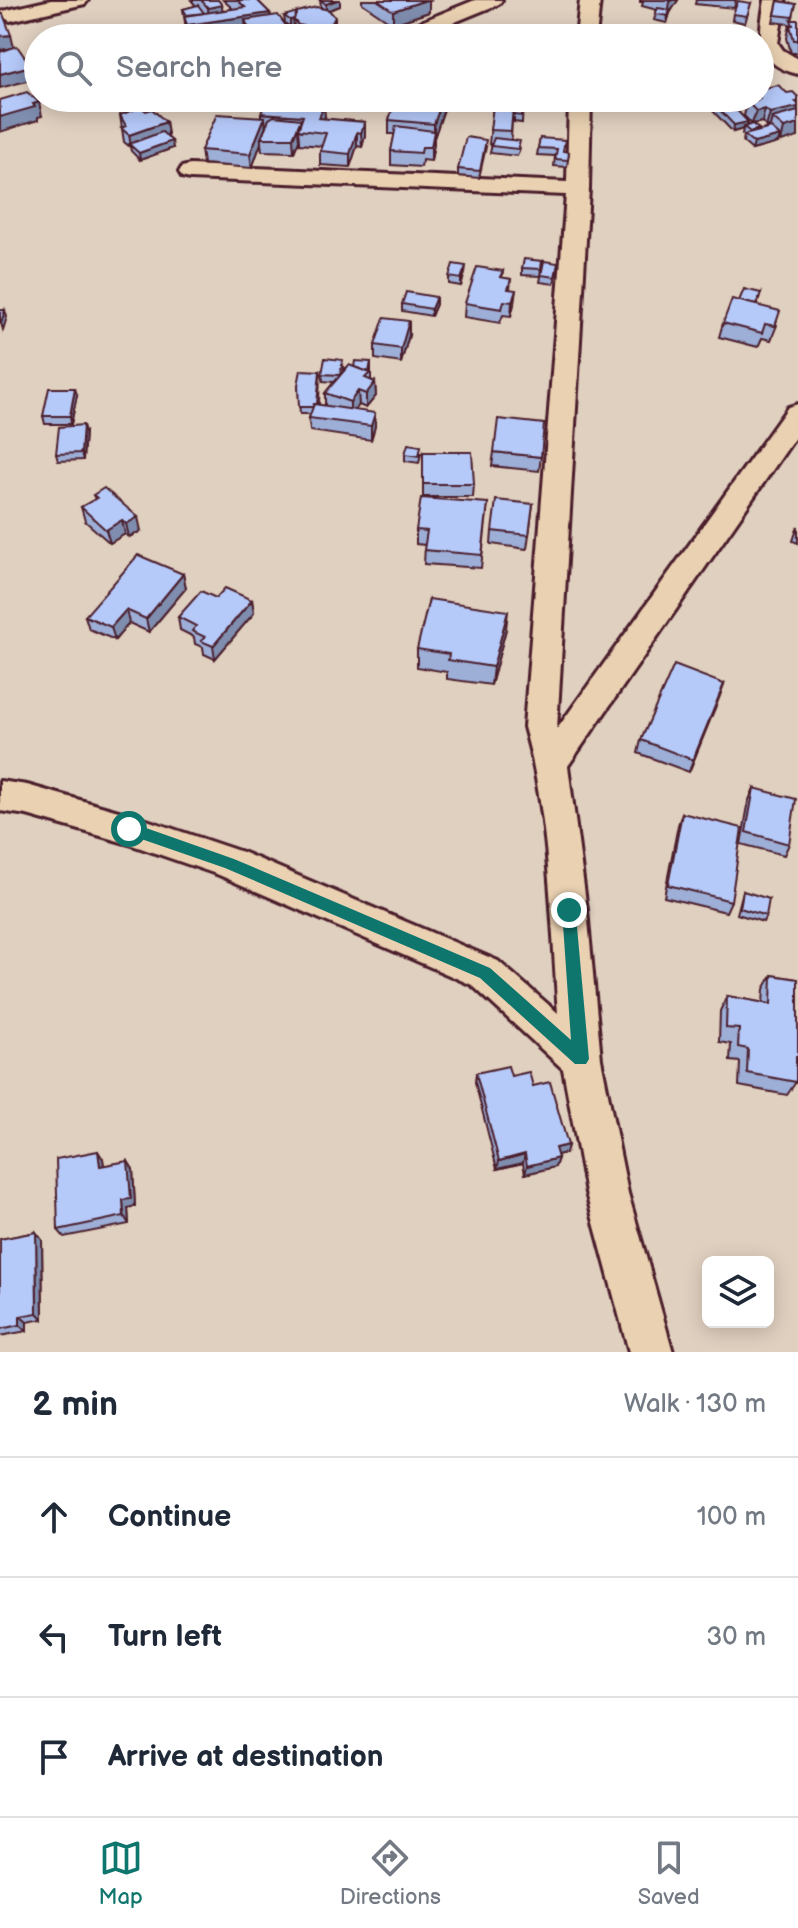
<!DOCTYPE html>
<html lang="en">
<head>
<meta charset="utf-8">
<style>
	body { margin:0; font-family:"Balsamiq Sans",sans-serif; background:#f6f6f7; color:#1f2937 }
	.controls { position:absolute; right:24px; bottom:24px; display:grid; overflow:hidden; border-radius:12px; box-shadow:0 4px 20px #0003 }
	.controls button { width:72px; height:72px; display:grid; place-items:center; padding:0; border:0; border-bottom:2px solid #e0e1e3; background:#fff; color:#1f2937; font:40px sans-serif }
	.stop { position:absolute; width:24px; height:24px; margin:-18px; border:6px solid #0f766e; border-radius:50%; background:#fff }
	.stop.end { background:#0f766e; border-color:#fff; box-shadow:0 2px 8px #0008 }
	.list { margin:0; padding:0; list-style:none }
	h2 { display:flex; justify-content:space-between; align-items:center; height:104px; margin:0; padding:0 32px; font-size:34px }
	h2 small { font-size:26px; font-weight:400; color:#747a83 }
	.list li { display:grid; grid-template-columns:52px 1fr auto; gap:24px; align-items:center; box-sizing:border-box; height:120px; padding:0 32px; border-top:2px solid #e0e1e3 }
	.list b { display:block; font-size:30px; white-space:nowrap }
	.list em { font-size:26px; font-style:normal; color:#747a83 }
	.icon { flex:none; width:44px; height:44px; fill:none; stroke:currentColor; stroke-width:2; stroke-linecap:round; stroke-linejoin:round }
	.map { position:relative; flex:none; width:798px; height:1352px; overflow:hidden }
	.search { position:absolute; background:#fff; box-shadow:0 4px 20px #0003; left:24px; right:24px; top:24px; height:88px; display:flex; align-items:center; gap:20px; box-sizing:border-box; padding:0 28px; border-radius:44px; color:#747a83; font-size:30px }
	.sheet { height:464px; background:#fff }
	nav { display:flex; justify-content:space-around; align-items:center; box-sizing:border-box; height:112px; border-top:2px solid #e0e1e3; background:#fff; font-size:22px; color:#747a83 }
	nav a { display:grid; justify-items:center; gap:4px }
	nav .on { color:#0f766e }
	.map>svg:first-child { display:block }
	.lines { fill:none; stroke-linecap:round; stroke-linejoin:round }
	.minor-casing { stroke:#4a1f2b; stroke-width:6 }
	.minor { fill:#ead1b2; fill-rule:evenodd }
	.wall { fill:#9daed7; stroke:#4a1f2b; stroke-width:2; fill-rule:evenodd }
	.shaded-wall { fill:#7f8daf; stroke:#4a1f2b; stroke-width:2 }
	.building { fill:#b6cafa; stroke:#4a1f2b; stroke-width:2 }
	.route { fill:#0f766e }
</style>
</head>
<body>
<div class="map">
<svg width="798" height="1352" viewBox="0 0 798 1352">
	<rect width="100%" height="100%" fill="#e0d0c0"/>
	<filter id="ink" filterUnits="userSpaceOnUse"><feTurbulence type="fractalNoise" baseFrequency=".0125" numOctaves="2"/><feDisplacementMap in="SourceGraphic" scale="16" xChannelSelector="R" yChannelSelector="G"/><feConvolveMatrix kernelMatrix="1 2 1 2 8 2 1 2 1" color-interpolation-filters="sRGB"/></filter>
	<g filter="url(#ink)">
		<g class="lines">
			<defs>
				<g id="minor">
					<polygon points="51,0 88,0 85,4 10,21 0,15 3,11"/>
					<polygon points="475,0 502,0 499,4 416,38 388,38 391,34"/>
					<polygon points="580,0 600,0 596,38 576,38"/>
					<path d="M 765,0 L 785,0 L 778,43 L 783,50 L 798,59 L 798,74 C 753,63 759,36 765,0 Z"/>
					<path d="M 569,98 L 591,98 L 589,189 L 557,729 L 788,407 L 798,404 L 798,433 L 568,766 L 587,910 L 601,1059 L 628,1193 L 673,1352 L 629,1352 L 586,1193 L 563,1069 L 472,985 L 219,875 L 129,844 L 27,815 L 0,811 L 0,781 L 27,785 L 129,814 L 242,852 L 498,961 L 558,1013 C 551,919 550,818 524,727 L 566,195 L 190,179 L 182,177 L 179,172 L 182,167 L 190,165 L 567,182 Z"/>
				</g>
			</defs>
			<use href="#minor" class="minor-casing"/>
			<use href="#minor" class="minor"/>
		</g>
		<g class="wall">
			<polygon points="191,0 218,0 222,5 222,10 233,9 223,0 257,0 270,13 271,16 295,38 248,38 246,30 209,35 210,38 189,38 186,29 183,9 196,6"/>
			<polygon points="320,0 340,0 340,6 328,10 335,30 332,36 327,38 298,38 294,32 294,26 290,27 285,23 284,16 323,9 321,7"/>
			<polygon points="362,0 432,0 429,1 429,12 393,24 362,3"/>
			<polygon points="640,0 678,0 670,13 667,23 654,20 657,10 642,6 643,2 640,2"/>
			<polygon points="696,0 736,0 734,8 695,4"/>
			<polygon points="778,1 796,4 792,20 798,20 798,53 791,53 787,38 790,24 773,22"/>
			<polygon points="751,3 745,23 732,20 733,14"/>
			<path d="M 787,93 L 798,97 L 781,142 L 779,141 L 778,143 L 752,150 L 743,142 L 744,135 L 742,134 L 743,129 L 733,132 L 710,108 L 711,101 L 748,122 L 747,126 L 752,124 L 744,116 L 748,98 L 760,98 ZM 762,122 L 766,127 L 770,126 L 769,128 L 758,131 L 753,124 Z"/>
			<polygon points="409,98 444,98 444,109 434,138 431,161 422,160 421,167 391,165 391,151 395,134 389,134 389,120 408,101"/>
			<polygon points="523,100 522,123 514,122 514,118 512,118 511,140 520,148 517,156 490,153 492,144 489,144 493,106 506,106"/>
			<polygon points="146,111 166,122 168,135 166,136 173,148 140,160 131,151 130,147 124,142 120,115"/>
			<polygon points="261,113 325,117 324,119 365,122 365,136 362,147 357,146 350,167 320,165 320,151 322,146 299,144 299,140 294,152 262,151 261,143 252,168 203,164 201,150 261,117"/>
			<polygon points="540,138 563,151 569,152 567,167 554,166 555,156 537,155"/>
			<polygon points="486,147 479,178 458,176 458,169"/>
			<polygon points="542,261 540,276 522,275 522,268"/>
			<polygon points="544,261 557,270 554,284 540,282"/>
			<polygon points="503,271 502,278 511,279 510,290 514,304 511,316 503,315 500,323 464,317 465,303"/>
			<polygon points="465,273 461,286 449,284 449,277"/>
			<polygon points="761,293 757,305 777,325 771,340 762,338 758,347 719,337 723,323"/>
			<polygon points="436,297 436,304 431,316 402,311 402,304"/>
			<polygon points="409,335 401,363 375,359 375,345"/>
			<polygon points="371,362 371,380 375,382 376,396 366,408 359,405 355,410 375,426 371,440 310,431 309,418 311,414 300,414 298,385 320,371 319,405 325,406 325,393 334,382 323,381 322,374 344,367 343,372 354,367"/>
			<polygon points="77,395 71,424 45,424 43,416"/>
			<polygon points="85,432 83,460 58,461 56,454"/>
			<polygon points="423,452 474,484 473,497 423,497"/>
			<polygon points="494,452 541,457 539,471 492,466"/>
			<polygon points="421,453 419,463 405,461 405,454"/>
			<polygon points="93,495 141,531 129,537 125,534 110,543 85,521 81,507 95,499"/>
			<polygon points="488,503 481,568 424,564 425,545 416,544 416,530"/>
			<polygon points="533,504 527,549 491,544 492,531"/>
			<polygon points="798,526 798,543 793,541"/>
			<polygon points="183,574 186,588 149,632 129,623 115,640 89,629 85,616"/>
			<polygon points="216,598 252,600 254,613 215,659 204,654 203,647 195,644 194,637 180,630 178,617"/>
			<polygon points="506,629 491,685 447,679 447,672 417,667 417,649"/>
			<polygon points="724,684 689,772 638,753 641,740"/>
			<polygon points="754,788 789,844 784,855 741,844 749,800"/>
			<polygon points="682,813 731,901 726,912 664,897 678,825"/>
			<polygon points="743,891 766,916 763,922 737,914"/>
			<polygon points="772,975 798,979 798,1072 796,1071 796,1082 787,1095 739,1086 740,1062 730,1061 731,1044 719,1042 720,1011 727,996 763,1003 764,989"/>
			<polygon points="476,1073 511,1076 533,1086 568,1145 566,1153 557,1155 558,1158 555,1167 525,1174 523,1163 497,1169 475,1082"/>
			<polygon points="103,1159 104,1166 133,1169 135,1206 128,1208 129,1224 64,1237 58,1230"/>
			<polygon points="36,1232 42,1240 43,1319 27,1322 27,1331 0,1336 0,1239"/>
		</g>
		<g class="shaded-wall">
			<polygon points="337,0 340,0 340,6 326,11 326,4"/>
			<polygon points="426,0 432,0 429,1 429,12 393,24 393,11"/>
			<polygon points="672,0 678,0 670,13 667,23 670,2"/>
			<polygon points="222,5 223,18 209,21 208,8"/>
			<polygon points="270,13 271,26 245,20 246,30 189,38 187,25"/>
			<polygon points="335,17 335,30 332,36 327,38 316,38 315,28"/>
			<polygon points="293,19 294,26 290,27 290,20"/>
			<polygon points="11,35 14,48 0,50 0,36"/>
			<polygon points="31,66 34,79 0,88 0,74"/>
			<polygon points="443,98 444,109 434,138 434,124"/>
			<polygon points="39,102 42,116 38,117 38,120 0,132 0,117"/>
			<polygon points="798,102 798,117 772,118 770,126 766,127 770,113"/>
			<polygon points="324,104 325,117 319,132 319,118"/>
			<polygon points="765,109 762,122 752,124 756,111"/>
			<polygon points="265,117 266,131 261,138 261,143 252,168 250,154"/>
			<polygon points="301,119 302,131 298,130 299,140 294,152 293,138"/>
			<polygon points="166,122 168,135 133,148 131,146 129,135"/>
			<polygon points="365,122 365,136 362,147 361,133"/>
			<polygon points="748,122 747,129 744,127 743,129 733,132 734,125"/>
			<polygon points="798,124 798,137 781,142 784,128"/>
			<polygon points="434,131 434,145 431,161 431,147"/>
			<polygon points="357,132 357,146 350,167 350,154"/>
			<polygon points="780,136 778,143 752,150 754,143"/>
			<polygon points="172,141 173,148 140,160 139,153"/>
			<polygon points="466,266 465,273 461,286 461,279"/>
			<polygon points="516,290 514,304 511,316 512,302"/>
			<polygon points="436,297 436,304 431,316 431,309"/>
			<polygon points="5,310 7,317 3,330 1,323"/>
			<polygon points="409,321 409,335 401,363 401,349"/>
			<polygon points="375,382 376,396 366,408 366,394"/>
			<polygon points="75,388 77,395 71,424 70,416"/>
			<polygon points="358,391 359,405 350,416 350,402"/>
			<polygon points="375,413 375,426 371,440 371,426"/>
			<polygon points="83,425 85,432 83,460 81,453"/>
			<polygon points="138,517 141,531 129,537 126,524"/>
			<polygon points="122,520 125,534 110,543 106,530"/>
			<polygon points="183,574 186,588 149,632 146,619"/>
			<polygon points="252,600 254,613 215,659 213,646"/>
			<polygon points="126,610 129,623 115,640 111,627"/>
			<polygon points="508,611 506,629 491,685 493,667"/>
			<polygon points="724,684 720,696 689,772 693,760"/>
			<polygon points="568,1145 566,1153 552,1156 555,1148"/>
			<polygon points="98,1151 103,1159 105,1175 100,1166"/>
			<polygon points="525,1154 523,1163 497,1169 499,1161"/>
			<polygon points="558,1158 555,1167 525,1174 527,1166"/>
			<polygon points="128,1161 133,1169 135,1206 128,1208 129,1224 124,1216 123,1200"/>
			<polygon points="36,1232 42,1240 43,1319 37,1313"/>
			<polygon points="20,1316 27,1322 27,1331 20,1325"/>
		</g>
		<g class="building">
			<polygon points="201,0 218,0 222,5 208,8"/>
			<polygon points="237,0 257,0 270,13 187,25 184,16 245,7"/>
			<polygon points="320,0 337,0 326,4"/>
			<polygon points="377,0 426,0 393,11"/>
			<polygon points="738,1 751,3 747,16 733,14"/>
			<polygon points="778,1 796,4 793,17 775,15"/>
			<polygon points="198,5 204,13 187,15 183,9"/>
			<polygon points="316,7 329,10 335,17 332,23 315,28 298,25 293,19 297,12"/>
			<polygon points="658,8 670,10 668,16 655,14"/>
			<polygon points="297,12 294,19 290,20 284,16"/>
			<polygon points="0,14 3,14 11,35 0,36"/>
			<polygon points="278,15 295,38 259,38 257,36 251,34 245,20"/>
			<polygon points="791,20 798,20 798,40 794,40 790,25 793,25"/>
			<polygon points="208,31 210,38 196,38 194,33"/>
			<polygon points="17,46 31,66 0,74 0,52"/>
			<polygon points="778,85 787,93 793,92 798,97 798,102 796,102 798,104 798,107 770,113 765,109 756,111 747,102 758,100 756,98 760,98 760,89"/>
			<polygon points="27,92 39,102 33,104 35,107 0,117 0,100"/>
			<polygon points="409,98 443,98 434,124 389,120 395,100 408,101"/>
			<polygon points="725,98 748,122 734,125 711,101"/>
			<polygon points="267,99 324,104 319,118 365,122 361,133 357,132 350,154 320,151 326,133 298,130 303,116 261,113"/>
			<polygon points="523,100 522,116 514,115 515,111 513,111 513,107 506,106 506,103"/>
			<polygon points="493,106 513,107 511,131 490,130"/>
			<polygon points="141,107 146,111 152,109 166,122 129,135 121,128 126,126 120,115"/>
			<polygon points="798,111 798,124 784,128 772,118"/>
			<polygon points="217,114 265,117 250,154 201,150"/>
			<polygon points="274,116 301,119 293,138 261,138 269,119"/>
			<polygon points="752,124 759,129 750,132 744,127"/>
			<polygon points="396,126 434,131 431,147 422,147 421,153 391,151"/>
			<polygon points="771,128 780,136 754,143 744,135"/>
			<polygon points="162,132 172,141 139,153 129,144"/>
			<polygon points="466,137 486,140 480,171 458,169"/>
			<polygon points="494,138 520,141 518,149 491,146"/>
			<polygon points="540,138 565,140 563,151 569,152 568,160 555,159 557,149 538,148"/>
			<polygon points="524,259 542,261 541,269 522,268"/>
			<polygon points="544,261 558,263 555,277 541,275"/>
			<polygon points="453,264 466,266 461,279 449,277"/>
			<polygon points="477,267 503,271 500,277 511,279 508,289 516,290 512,302 504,301 502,309 465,303"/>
			<polygon points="744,289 761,293 756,305 739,301"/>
			<polygon points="406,292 436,297 431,309 402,304"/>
			<polygon points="732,299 780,311 775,326 765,324 762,333 723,323"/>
			<polygon points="0,310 5,310 1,323 0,323"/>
			<polygon points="384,318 409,321 401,349 375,345"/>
			<polygon points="325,358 343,360 340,375 322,374"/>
			<polygon points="355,361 371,362 369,372 354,367"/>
			<polygon points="349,365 370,373 365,378 375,382 366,394 358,391 350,402 325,393"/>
			<polygon points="301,370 320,371 317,404 314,404 313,407 299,407 298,385"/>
			<polygon points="49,388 75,388 70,416 43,416"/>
			<polygon points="314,404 375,413 371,426 309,418"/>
			<polygon points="498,419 544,424 541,457 494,452"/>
			<polygon points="83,425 81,453 56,454 59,427"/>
			<polygon points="408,444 421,446 419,456 405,454"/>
			<polygon points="423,452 472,452 474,484 423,484"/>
			<polygon points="104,488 138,517 126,524 122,520 106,530 81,507 97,498 93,495"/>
			<polygon points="421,498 488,503 482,555 424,550 427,531 416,530"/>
			<polygon points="496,500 533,504 529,535 492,531"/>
			<polygon points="138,555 183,574 146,619 126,610 111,627 85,616"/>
			<polygon points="225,588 252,600 213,646 201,641 205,637 192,631 196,626 178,617 201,591 216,598"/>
			<polygon points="429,599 508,611 493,667 448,660 449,654 417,649"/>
			<polygon points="674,665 724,684 693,760 641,740"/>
			<polygon points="754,788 796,799 789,844 746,832"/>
			<polygon points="682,813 742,828 731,901 668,885"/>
			<polygon points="743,891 769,899 766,916 740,908"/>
			<polygon points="772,975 798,979 798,1056 796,1056 796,1082 747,1073 748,1049 738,1047 739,1029 726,1028 727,996 771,1004"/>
			<polygon points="508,1066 511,1076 529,1072 533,1086 550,1082 568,1145 555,1148 558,1158 527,1166 525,1154 499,1161 476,1073"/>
			<polygon points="98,1151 100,1166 128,1161 131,1199 123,1200 124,1216 58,1230 56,1159"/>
			<polygon points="36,1232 37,1313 20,1316 20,1325 0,1329 0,1239"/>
		</g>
	</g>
	<polygon class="route" points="129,822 234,859 490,968 571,1040 562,910 564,905 575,905 589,1059 586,1064 575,1064 480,978 225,868 124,833 122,829"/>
</svg>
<div class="controls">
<button><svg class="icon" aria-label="layers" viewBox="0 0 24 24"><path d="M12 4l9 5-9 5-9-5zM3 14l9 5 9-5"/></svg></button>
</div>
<div class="stop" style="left:129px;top:829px"></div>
<div class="stop end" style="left:569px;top:910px"></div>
<div class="search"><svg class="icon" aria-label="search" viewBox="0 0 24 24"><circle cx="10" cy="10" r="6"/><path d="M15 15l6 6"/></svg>Search here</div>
</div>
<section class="sheet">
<h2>2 min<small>Walk · 130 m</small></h2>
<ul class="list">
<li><svg class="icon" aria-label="ahead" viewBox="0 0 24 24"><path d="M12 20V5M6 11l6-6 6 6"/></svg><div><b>Continue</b></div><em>100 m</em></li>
<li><svg class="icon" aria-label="left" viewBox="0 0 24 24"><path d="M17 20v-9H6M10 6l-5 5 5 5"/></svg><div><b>Turn left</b></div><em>30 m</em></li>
<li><svg class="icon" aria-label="arrive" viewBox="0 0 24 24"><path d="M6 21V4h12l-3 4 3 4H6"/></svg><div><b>Arrive at destination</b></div></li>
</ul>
</section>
<nav>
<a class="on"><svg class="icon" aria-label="map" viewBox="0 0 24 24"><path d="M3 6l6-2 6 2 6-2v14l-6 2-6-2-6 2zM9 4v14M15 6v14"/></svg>Map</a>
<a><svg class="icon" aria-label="directions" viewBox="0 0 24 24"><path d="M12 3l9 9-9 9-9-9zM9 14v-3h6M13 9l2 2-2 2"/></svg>Directions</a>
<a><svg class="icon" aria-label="saved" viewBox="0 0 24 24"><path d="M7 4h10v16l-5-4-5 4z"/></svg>Saved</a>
</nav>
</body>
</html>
